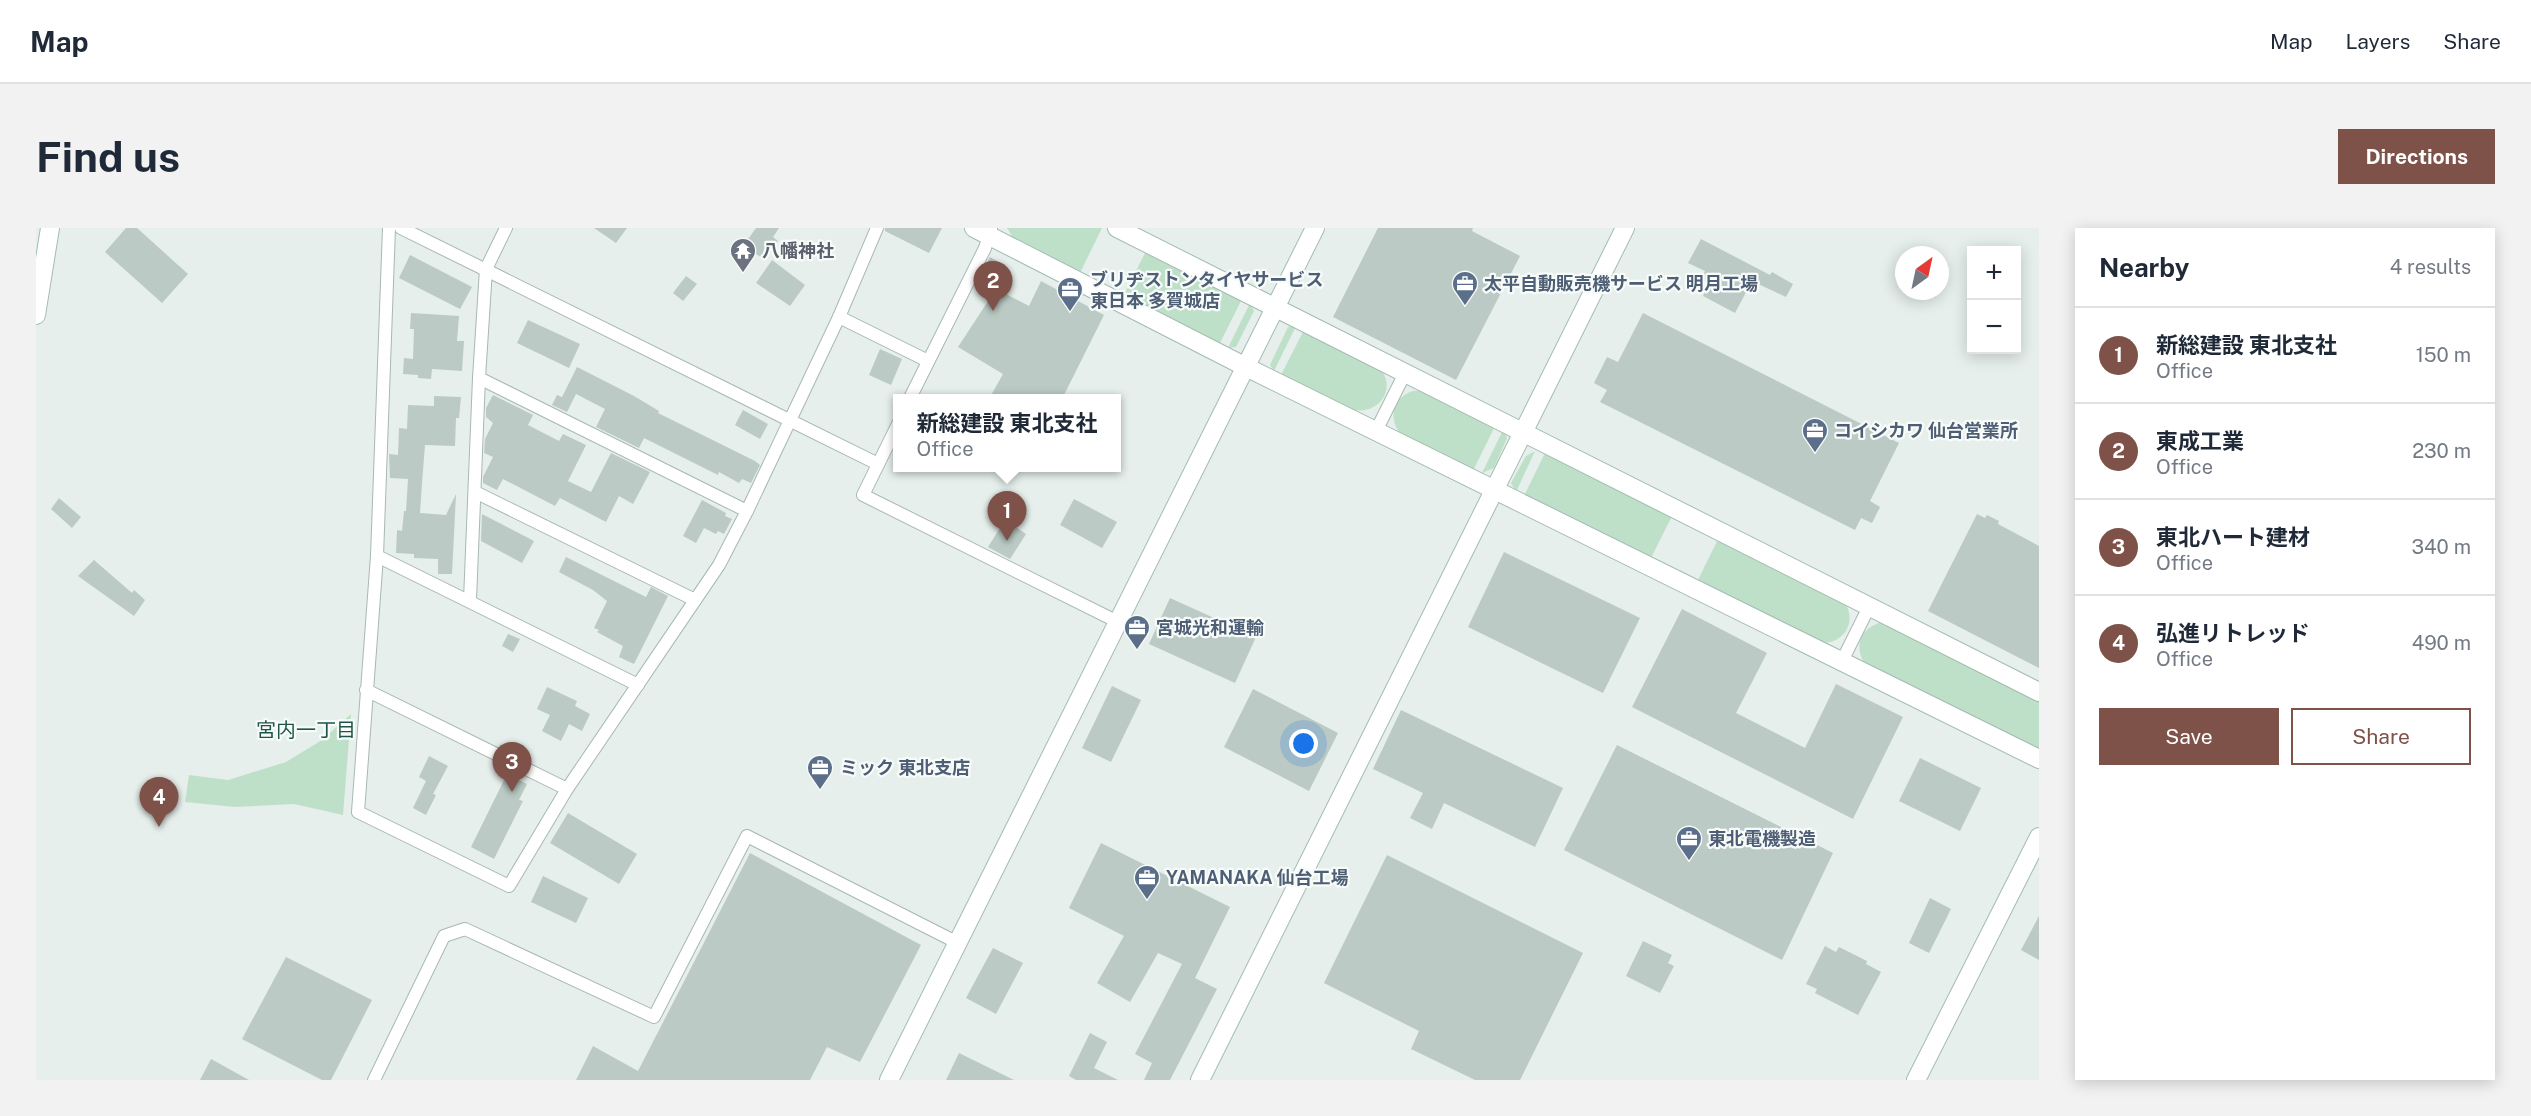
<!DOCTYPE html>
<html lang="en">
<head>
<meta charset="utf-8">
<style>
	body { margin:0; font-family:"Public Sans","Noto Sans JP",sans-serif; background:#f2f2f3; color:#1f2937 }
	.controls { position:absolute; right:18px; top:18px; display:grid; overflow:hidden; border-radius:0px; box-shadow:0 3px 15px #0003 }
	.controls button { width:54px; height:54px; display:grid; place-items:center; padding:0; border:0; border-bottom:2px solid #e0e1e3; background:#fff; color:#1f2937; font:30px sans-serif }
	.compass { position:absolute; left:1859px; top:18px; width:54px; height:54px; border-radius:50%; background:#fff; box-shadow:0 3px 15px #0003; rotate:33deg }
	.you { position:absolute; left:1268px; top:516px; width:21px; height:21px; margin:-15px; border:4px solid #fff; border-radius:50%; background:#1a73e8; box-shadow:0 0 0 9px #1a73e833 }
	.badge { display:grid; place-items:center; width:39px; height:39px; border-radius:50%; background:#7f5249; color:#fff; font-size:20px; font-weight:700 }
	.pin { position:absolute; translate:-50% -50px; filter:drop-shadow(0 2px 3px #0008) }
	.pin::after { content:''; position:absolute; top:32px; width:21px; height:18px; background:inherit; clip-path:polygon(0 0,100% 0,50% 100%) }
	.popup { position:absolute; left:857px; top:166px; width:228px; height:78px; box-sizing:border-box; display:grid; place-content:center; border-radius:0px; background:#fff; filter:drop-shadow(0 2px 4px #0005); font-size:20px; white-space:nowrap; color:#747a83 }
	.popup b { font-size:22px; color:#1f2937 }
	.popup::after { content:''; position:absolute; left:50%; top:100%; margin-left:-12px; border:12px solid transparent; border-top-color:#fff }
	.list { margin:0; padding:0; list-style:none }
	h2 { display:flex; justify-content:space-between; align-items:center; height:78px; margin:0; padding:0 24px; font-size:26px }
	h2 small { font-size:20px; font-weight:400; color:#747a83 }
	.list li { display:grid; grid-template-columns:39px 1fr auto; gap:18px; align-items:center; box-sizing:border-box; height:96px; padding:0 24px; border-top:2px solid #e0e1e3 }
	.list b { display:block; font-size:22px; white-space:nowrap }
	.list p { margin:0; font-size:20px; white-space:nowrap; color:#747a83 }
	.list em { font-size:20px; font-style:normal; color:#747a83 }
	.actions { display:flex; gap:12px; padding:18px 24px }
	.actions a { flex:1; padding:14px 0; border:2px solid #7f5249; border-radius:0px; text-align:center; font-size:21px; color:#7f5249 }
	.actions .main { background:#7f5249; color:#fff }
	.map { position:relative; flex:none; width:2003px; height:852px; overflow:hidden; border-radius:0px }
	header { display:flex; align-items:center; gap:36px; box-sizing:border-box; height:84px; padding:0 30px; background:#fff; border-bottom:2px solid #e0e1e3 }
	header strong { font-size:28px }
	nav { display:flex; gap:33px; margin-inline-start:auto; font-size:21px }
	.intro { display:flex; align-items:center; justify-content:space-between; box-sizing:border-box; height:144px; padding:0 36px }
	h1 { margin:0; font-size:42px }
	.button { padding:15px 27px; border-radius:0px; background:#7f5249; color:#fff; font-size:21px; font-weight:700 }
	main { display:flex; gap:36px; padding:0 36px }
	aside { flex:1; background:#fff; border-radius:0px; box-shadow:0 3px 15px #0003 }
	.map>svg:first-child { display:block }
	.green { fill:#bfe0c8 }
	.building { fill:#bbcac4 }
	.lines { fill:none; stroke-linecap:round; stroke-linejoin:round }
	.street-casing { stroke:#a8b8b2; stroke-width:14 }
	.secondary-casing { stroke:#a4bbb3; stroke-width:20 }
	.street { stroke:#fff; stroke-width:12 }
	.secondary { stroke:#fff; stroke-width:18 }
	.labels { text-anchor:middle; stroke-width:4.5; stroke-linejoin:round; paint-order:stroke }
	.worship-label { font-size:18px; font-weight:bold; fill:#5b616d; stroke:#f7fbf9; text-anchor:start }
	.service-label { font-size:18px; font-weight:bold; fill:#4e5e75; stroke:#f7fbf9; text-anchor:start }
	.neighbourhood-label { font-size:20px; fill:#1f5548; stroke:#f7fbf9 }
</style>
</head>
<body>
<header>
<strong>Map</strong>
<nav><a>Map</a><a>Layers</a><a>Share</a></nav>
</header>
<div class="intro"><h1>Find us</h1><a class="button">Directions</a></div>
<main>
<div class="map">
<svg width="2003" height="852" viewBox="0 0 2003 852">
	<rect width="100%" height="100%" fill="#e6efeb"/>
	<g class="green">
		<polygon points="971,0 1066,0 1044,45 979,13"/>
		<polygon points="1110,23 1206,71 1184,115 1088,67"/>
		<polygon points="1214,75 1218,83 1200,119 1192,120"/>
		<polygon points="1255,98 1260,98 1238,143 1234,137 1252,99"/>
		<path d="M 1268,102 L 1344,140 C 1361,161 1343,186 1318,182 L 1245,147 Z"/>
		<path d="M 1377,163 L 1388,163 L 1459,198 L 1437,243 L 1366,208 C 1352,192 1355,170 1377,163 Z"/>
		<polygon points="1467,202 1471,210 1458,240 1446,245"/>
		<polygon points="1499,223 1480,264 1475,255 1490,228"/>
		<polygon points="1510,223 1637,286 1615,330 1488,268"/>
		<path d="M 1683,309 L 1810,377 C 1820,395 1808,414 1787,415 L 1661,354 Z"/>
		<path d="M 1846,394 L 2003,469 L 2003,525 L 1832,440 C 1816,421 1823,400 1846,394 Z"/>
		<polygon points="315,486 307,587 258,576 199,579 149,574 153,547 192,552 250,534 286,512"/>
	</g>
	<g class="building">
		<polygon points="90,0 101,0 152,46 126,75 69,24"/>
		<polygon points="558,0 591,0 580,15"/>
		<polygon points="720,0 743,0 737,9 742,13 729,32 713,21 715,18 710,14"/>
		<polygon points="849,0 906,0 893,25 849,3"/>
		<polygon points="1342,0 1437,0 1436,3 1484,28 1420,152 1297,89"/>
		<polygon points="1665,11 1734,47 1736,44 1757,56 1750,69 1716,53 1699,85 1667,68 1673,55 1665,51 1669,43 1652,35"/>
		<polygon points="374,27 436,59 424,81 363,50"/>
		<polygon points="954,29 966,36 958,55 943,50"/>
		<polygon points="736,32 769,57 754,78 720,55"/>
		<polygon points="650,48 661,56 647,73 637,65"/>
		<polygon points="1005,53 1068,87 1026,171 953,171 967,146 922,119 960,61 993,78"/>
		<polygon points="375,85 423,88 421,113 428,113 426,143 396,141 395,151 382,150 382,147 367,146 368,130 377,131 378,101 374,101"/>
		<polygon points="1607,85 1863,215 1834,273 1844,279 1836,295 1825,290 1819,302 1564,174 1571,162 1558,155 1571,129 1582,134"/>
		<polygon points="492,92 544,116 533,140 481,115"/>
		<polygon points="844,121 866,131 855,157 833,147"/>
		<polygon points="541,139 598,168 623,183 622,185 719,233 724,237 715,255 706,251 703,255 683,244 682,247 608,210 603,220 560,199 569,181 540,166 531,184 516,177 521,167 526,169"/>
		<polygon points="457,167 497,187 492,197 523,213 527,206 550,217 532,253 555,264 575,225 614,244 597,276 583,268 570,294 524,270 519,278 467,251 461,262 447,255 447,249 457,229 448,225 449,211 457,195 450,189 450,180"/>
		<polygon points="398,168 425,169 423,190 420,190 419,218 389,217 386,255 384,285 410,287 420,266 416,346 402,346 402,331 378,330 378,326 360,325 361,302 366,303 368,283 370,283 372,251 354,250 353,226 362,227 363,200 371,201 372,177 398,178"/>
		<polygon points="707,182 732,196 724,211 699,197"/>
		<polygon points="23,270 45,289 36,300 15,281"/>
		<polygon points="1038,271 1081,294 1066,320 1024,297"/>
		<polygon points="666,272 690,285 689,288 696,291 688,306 682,303 680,306 668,300 660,315 647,308"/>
		<polygon points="446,286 498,313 486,335 445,313"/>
		<polygon points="1941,286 1949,290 1951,287 1963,293 1962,296 2003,318 2003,440 1892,383"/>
		<polygon points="969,292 990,306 974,331 952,319"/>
		<polygon points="1468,324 1604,390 1567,465 1432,399"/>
		<polygon points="530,329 610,369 615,359 632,368 598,436 583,429 587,418 561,404 563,402 558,400 571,373 557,362 523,344"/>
		<polygon points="58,332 96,365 98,362 109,372 98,388 42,348"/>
		<polygon points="1134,370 1220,409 1199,455 1113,416"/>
		<polygon points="1646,381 1731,425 1700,485 1769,520 1800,456 1867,489 1817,591 1596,479"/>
		<polygon points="472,406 484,411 477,424 466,418"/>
		<polygon points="1076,458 1105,472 1075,534 1046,520"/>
		<polygon points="511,459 541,473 539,478 554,486 546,503 533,496 525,513 506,503 514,487 501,481"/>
		<polygon points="1217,461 1302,505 1273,563 1188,519"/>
		<polygon points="1365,482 1527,560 1499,619 1408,575 1396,601 1374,590 1387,565 1337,541"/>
		<polygon points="1581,517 1797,625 1746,732 1528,622"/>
		<polygon points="393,528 412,538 397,566 400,567 390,587 377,580 390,553 383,549"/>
		<polygon points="1884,530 1945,560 1924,603 1863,573"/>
		<polygon points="471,546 491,556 483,572 487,573 458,631 435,619"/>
		<polygon points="532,585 601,626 583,656 514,615"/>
		<polygon points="1065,615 1194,679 1159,750 1181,761 1134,852 1108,852 1116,835 1099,826 1146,736 1122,725 1094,774 1061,755 1088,708 1033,680"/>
		<polygon points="714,625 885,717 824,834 791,819 774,852 540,852 557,818 602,843"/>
		<polygon points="1351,627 1547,725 1484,852 1439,852 1375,821 1383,803 1288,755"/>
		<polygon points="507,648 552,670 540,695 495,674"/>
		<polygon points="1894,670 1915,681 1893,725 1873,715"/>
		<polygon points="2003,688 2003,732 1985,722"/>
		<polygon points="1607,713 1636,727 1632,735 1638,738 1624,765 1590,748"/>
		<polygon points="1789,718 1800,724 1803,719 1831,733 1830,736 1845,744 1822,787 1779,765 1781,761 1770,756"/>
		<polygon points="957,720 987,735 960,786 930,770"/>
		<polygon points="250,729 336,772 295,852 286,852 206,811"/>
		<polygon points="1054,805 1071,814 1058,840 1082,852 1040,852 1033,848"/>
		<polygon points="923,825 978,852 910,852"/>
		<polygon points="175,831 213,852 164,852"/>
	</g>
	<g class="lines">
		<defs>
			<g id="street">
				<polyline points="353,0 341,328 602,457"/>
				<polyline points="365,0 842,236"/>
				<polyline points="470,0 450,41 443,150 711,283 803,89 841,0"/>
				<polyline points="803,89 892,133"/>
				<polyline points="874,170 949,20 955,1"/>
				<polyline points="862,196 827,267 1082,394"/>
				<polyline points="1340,203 1369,145"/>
				<polyline points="439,264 659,372"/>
				<polyline points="434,372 443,150"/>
				<polyline points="1806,433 1833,379"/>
				<polyline points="330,462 531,561 473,658 322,584 341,328"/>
				<polyline points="531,561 683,337 711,283"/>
				<polyline points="338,852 408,708 429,701 618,789 711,608 922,715"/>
			</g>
			<g id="secondary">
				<polyline points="938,0 1210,139 2003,531"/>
				<polyline points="1081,0 2003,464"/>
				<polyline points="0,87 14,0"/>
				<polyline points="853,852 1279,0"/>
				<polyline points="1164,852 1589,0"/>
				<polyline points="1880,852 2003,609"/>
			</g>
		</defs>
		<use href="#street" class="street-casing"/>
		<use href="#secondary" class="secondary-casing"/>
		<use href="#street" class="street"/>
		<use href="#secondary" class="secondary"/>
	</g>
	<defs>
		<symbol id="temple-pin" viewBox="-11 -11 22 30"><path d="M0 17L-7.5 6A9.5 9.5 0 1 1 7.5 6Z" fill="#6b7280" stroke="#f7fbf9"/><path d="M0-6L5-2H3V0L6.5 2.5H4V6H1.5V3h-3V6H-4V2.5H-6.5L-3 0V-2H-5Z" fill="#fff"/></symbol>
		<symbol id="office-pin" viewBox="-11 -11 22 30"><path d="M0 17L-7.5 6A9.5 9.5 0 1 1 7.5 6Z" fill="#5c6f8a" stroke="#f7fbf9"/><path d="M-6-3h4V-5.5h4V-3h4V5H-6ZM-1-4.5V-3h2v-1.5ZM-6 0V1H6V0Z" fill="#fff"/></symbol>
	</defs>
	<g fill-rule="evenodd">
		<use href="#temple-pin" x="692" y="8" width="30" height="40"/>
		<use href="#office-pin" x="1414" y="41" width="30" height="40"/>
		<use href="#office-pin" x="1019" y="47" width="30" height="40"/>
		<use href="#office-pin" x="1764" y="188" width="30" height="40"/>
		<use href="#office-pin" x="1086" y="385" width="30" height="40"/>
		<use href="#office-pin" x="769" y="525" width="30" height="40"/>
		<use href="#office-pin" x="1638" y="596" width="30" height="40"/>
		<use href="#office-pin" x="1096" y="635" width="30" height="40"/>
	</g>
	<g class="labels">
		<g class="worship-label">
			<text x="726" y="29">八幡神社</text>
		</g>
		<g class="service-label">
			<text x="1054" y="58">ブリヂストンタイヤサービス<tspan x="1054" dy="21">東日本 多賀城店</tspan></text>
			<text x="1448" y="62">太平自動販売機サービス 明月工場</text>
			<text x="1798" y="209">コイシカワ 仙台営業所</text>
			<text x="1120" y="406">宮城光和運輸</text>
			<text x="804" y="546">ミック 東北支店</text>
			<text x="1672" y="617">東北電機製造</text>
			<text x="1130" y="656">YAMANAKA 仙台工場</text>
		</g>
		<g class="neighbourhood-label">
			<text x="270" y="509">宮内一丁目</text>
		</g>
	</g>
</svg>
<div class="controls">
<button>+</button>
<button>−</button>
</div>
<svg class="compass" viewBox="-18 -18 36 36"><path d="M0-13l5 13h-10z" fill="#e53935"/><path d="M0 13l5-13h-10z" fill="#747a83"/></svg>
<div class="you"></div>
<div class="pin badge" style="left:971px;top:313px">1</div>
<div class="popup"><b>新総建設 東北支社</b>Office</div>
<div class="pin badge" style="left:957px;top:83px">2</div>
<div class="pin badge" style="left:476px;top:564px">3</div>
<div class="pin badge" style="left:123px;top:599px">4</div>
</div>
<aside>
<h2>Nearby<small>4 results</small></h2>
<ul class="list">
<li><span class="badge">1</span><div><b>新総建設 東北支社</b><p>Office</p></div><em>150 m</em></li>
<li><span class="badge">2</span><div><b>東成工業</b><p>Office</p></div><em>230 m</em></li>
<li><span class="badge">3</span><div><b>東北ハート建材</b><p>Office</p></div><em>340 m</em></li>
<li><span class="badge">4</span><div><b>弘進リトレッド</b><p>Office</p></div><em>490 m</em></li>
</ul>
<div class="actions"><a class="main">Save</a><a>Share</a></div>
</aside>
</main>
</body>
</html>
